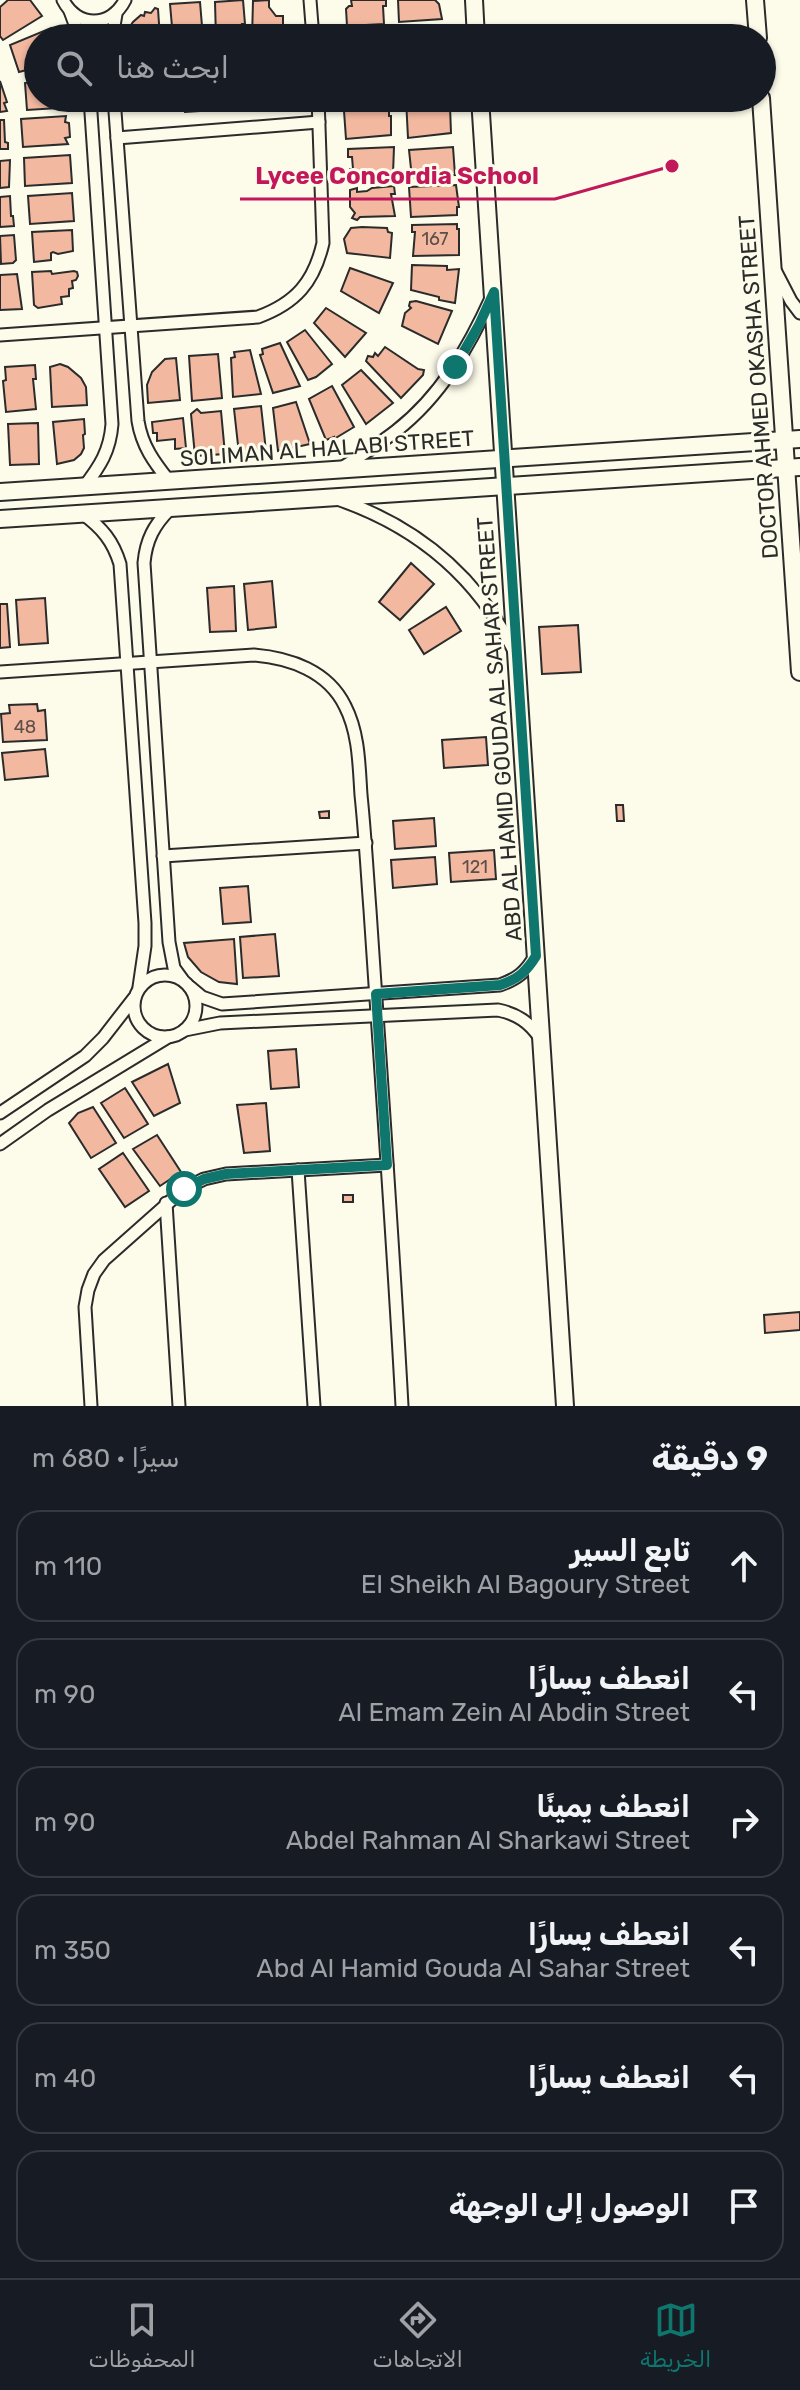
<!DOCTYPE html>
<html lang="ar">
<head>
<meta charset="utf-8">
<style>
	body { margin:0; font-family:Rubik,"Noto Sans Arabic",sans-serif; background:#20242c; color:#f1f3f6; direction:rtl }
	.stop { position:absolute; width:24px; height:24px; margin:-18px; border:6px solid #0f766e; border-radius:50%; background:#fff }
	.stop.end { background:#0f766e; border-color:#fff; box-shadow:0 2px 8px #0008 }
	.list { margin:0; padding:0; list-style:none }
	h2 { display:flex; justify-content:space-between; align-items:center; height:104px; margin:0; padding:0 32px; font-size:34px }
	h2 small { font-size:26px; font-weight:400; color:#9ea1a6 }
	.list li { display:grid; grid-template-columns:52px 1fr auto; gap:24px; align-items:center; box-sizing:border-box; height:112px; margin:0 16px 16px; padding:0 16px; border:2px solid #363941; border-radius:24px }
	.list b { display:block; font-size:30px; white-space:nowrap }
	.list p { margin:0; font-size:26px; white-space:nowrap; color:#9ea1a6 }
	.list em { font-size:26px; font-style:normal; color:#9ea1a6 }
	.icon { flex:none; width:44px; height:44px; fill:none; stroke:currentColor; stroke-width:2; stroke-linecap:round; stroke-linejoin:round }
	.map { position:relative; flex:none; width:800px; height:1406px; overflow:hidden; direction:ltr }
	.search { position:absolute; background:#171b24; box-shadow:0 2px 6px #0004; left:24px; right:24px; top:24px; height:88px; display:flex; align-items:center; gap:20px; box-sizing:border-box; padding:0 28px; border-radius:44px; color:#9ea1a6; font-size:30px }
	.sheet { height:872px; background:#171b24 }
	nav { display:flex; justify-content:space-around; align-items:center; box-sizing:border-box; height:112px; border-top:2px solid #363941; background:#171b24; font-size:22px; color:#9ea1a6 }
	nav a { display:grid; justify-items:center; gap:4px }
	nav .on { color:#0f766e }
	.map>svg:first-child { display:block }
	.building { fill:#f2b8a0; stroke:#2b2b2b; stroke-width:2 }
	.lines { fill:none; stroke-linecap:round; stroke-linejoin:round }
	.street-casing { stroke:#2b2b2b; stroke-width:15 }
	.secondary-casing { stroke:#2b2b2b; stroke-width:20 }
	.street { stroke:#fdfbea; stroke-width:11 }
	.secondary { stroke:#fdfbea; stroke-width:16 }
	.route { stroke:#0f766e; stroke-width:10 }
	.labels { text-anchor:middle; stroke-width:6; stroke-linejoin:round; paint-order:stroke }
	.number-label { font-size:18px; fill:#5d4e48 }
	.street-label { font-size:22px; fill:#2b2b2b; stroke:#fdfbea }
	.leader { fill:none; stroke:#c2185b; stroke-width:3 }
	.callout-dot { fill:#c2185b; stroke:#fdfbea; stroke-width:3 }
	.callout-label { font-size:24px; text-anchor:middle; font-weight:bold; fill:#c2185b; stroke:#fdfbea; stroke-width:6; stroke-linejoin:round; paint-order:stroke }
</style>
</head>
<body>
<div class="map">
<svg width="800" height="1406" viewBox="0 0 800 1406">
	<rect width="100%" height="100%" fill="#fdfbea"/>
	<g class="building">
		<polygon points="8,0 30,0 42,16 3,40 0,36 0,7"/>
		<polygon points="243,0 245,24 242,24 243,38 216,38 215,2"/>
		<polygon points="269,0 269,7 276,16 283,16 283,33 288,33 288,38 252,38 253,1"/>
		<polygon points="351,0 386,0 386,6 383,6 384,24 347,26 346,9 349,6 352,6"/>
		<polygon points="398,0 435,0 439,4 442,19 399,22"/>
		<polygon points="200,2 203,38 173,38 170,4"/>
		<polygon points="155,8 158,9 160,38 128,38 129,28 133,22 141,15 144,16 145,12 151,13"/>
		<polygon points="51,28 55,38 38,38 38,67 19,72 10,45"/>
		<polygon points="444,29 444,38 399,38 398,32"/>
		<polygon points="386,32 386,38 366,38 367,34"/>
		<polygon points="0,81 7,102 4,103 7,111 0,112"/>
		<polygon points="37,81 38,98 73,98 74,107 27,110 25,83"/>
		<polygon points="136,98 168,98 168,109 149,109 149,104 145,99 137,100"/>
		<polygon points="184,98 214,98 215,110 185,112"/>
		<polygon points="219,98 247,98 248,108 220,111"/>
		<polygon points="258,98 292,98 283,107 258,109"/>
		<polygon points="344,98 388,98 388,99 344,102"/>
		<polygon points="406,99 416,101 418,106 450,106 451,133 408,138"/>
		<polygon points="389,107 389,116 391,116 391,135 346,139 344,111"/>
		<polygon points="66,116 65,122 69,123 70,137 65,138 68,144 23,147 21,119"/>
		<polygon points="0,120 4,120 5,142 8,143 8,149 0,149"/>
		<polygon points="394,147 393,174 350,176 350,169 353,169 352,157 348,157 348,149"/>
		<polygon points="453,147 455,175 412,178 409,150"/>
		<polygon points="70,155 72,183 25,186 24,158"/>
		<polygon points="10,160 9,187 0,188 0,161"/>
		<polygon points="456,185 459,207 457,207 457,215 411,217 409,187"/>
		<polygon points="394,186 395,194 391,194 395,216 360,217 357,220 352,218 355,213 350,207 350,190 357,188 357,192 367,191 372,188"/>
		<polygon points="72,193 74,221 30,224 28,196"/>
		<polygon points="10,196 11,216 13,216 14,226 0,227 0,197"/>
		<polygon points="457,224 457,229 459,229 459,255 413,256 415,232 412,232 412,225"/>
		<polygon points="362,227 387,228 388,232 392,233 390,258 347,253 344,239 351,228"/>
		<polygon points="72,230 73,251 58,254 53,252 51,253 51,260 34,262 32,232"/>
		<polygon points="14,235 16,260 13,263 1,264 0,236"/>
		<polygon points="412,265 447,266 447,270 459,269 455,303 439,300 439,297 411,290"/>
		<polygon points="350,268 393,283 379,313 341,291"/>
		<polygon points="51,271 52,274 74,271 77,272 78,276 76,280 72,281 73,288 69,289 69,296 61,297 62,304 38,308 34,305 32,272"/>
		<polygon points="17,274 22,309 0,310 0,275"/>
		<polygon points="416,301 452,311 438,344 402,326 405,313 411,308 409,306 410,302"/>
		<polygon points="326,308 366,333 345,357 314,323"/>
		<polygon points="305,330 332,364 316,377 308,380 287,342"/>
		<polygon points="280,343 300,386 273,393 260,355 263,354 262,349"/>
		<polygon points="385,347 418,369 424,370 423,375 401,398 366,361 368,356 373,357 375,353 378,356"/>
		<polygon points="250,350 261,394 233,397 231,358 235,357 234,352"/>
		<polygon points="218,354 222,398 192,401 189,356"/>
		<polygon points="176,358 180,400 148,403 147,385 152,372 165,359"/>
		<polygon points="60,364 68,367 81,378 86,387 87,405 52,407 50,367"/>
		<polygon points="35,365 36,379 33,379 36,409 6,412 3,381 6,380 5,367"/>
		<polygon points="361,370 393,403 366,424 342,385"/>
		<polygon points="332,386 354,427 334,439 334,437 326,440 309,399"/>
		<polygon points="296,402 310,444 278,451 273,408"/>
		<polygon points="261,406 266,451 239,454 234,409"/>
		<polygon points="197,409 201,413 221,411 225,454 195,456 191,414"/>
		<polygon points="183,418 186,448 175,449 175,439 157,441 157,433 153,433 152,422"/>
		<polygon points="84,419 85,434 83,435 84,448 81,454 74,460 57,464 53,422"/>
		<polygon points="38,423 39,464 10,465 8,424"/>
		<polygon points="411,563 434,584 400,620 379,602"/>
		<polygon points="272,581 276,627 248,630 244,584"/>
		<polygon points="234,586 236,631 210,632 207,588"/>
		<polygon points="45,598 48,643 19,645 16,600"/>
		<polygon points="0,604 7,604 10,647 0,648"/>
		<polygon points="446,607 461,631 424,654 409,630"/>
		<polygon points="578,625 581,672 542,674 539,627"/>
		<polygon points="37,704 38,711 45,710 47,740 3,742 1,714 10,713 9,705"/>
		<polygon points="486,737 488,765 444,768 442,740"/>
		<polygon points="45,749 48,776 5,780 2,753"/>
		<polygon points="616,805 623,805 624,821 617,821"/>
		<polygon points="329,811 329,818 320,818 319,812"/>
		<polygon points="434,818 436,846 395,849 393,821"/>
		<polygon points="494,850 496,879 451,882 449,853"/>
		<polygon points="435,857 437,884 393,888 391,860"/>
		<polygon points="248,886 251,922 223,924 220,888"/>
		<polygon points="275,934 279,976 243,978 240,937"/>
		<polygon points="234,939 237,984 219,982 201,972 188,957 184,943"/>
		<polygon points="296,1049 299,1087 271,1089 268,1051"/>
		<polygon points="168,1064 180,1103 154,1116 132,1082"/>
		<polygon points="125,1088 148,1124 124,1138 101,1103"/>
		<polygon points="266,1103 270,1151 244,1153 237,1105"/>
		<polygon points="93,1107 116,1143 91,1158 69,1123 78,1113"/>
		<polygon points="157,1135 181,1172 160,1186 133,1149"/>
		<polygon points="123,1153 149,1191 125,1207 99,1169"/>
		<rect x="343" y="1195" width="10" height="7"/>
		<polygon points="800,1312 800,1330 765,1333 764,1315"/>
	</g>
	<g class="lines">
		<defs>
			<g id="street">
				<path d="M 63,0 C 77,28 111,28 125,0"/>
				<polyline points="310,0 313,38"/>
				<polyline points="70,11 80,38"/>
				<polyline points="112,38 116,14"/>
				<path d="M 114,98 L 138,421 C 142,446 154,462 169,481"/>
				<polyline points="117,138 319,122"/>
				<polyline points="776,272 791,301 800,313"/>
				<path d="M 0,335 L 258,317 C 296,303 314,282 323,243 L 318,98"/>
				<path d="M 340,469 C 359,457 378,445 396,431 C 441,396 469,347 492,296"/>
				<path d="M 84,487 C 100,466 110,451 112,424 L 90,98"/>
				<path d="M 340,500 C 417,527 476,576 513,649"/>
				<path d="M 170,509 C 154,525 146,540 144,563 L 169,942 L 174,968 L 182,979"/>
				<path d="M 83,514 C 102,528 113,541 120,564 L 145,923 L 145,946 L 139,987"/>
				<path d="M 0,672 L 254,655 C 290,658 328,671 345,706 C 359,733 359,765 361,795 C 365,833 367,871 370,910 C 381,1075 393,1240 402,1406"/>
				<polyline points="163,856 366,843"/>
				<circle cx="165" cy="1006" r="31"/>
				<path d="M 190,987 L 202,997 L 222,1004 L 500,985 C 517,979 526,972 535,956"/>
				<path d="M 185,1030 L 220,1023 L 498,1010 C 517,1014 529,1022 540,1038"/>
				<polyline points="0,1113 85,1056 103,1038 134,998"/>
				<polyline points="0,1144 48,1110 168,1037"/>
				<polyline points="298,1170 314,1406"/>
				<polyline points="166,1203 179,1406"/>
				<polyline points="91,1406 85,1307 88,1290 94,1274 104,1260 184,1189 204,1179 226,1174 387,1165"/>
			</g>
			<g id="secondary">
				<polyline points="474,0 476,38"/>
				<polyline points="755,0 758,38"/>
				<polyline points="480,98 565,1406"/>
				<polyline points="761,98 800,672"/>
				<polyline points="0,492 800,439"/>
				<polyline points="0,519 800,467"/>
			</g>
		</defs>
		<use href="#street" class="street-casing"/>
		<use href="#secondary" class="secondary-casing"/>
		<use href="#street" class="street"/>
		<use href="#secondary" class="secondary"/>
	</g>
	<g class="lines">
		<path class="route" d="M 184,1189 L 204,1179 L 226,1174 L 387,1165 L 376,994 L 500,985 C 518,979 526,972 536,956 L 494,292 L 479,325 L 455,367"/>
	</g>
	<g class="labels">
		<g class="number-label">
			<text x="435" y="245">167</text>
			<text x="25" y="733">48</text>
			<text x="475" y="873">121</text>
		</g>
		<g class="street-label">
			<text transform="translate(758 387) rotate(-94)" y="8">DOCTOR AHMED OKASHA STREET</text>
			<text transform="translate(327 448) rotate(-4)" y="8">SOLIMAN AL HALABI STREET</text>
			<text transform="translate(499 729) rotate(-94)" y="8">ABD AL HAMID GOUDA AL SAHAR STREET</text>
		</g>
	</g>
	<path class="leader" d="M672 166L555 199H240"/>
	<circle class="callout-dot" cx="672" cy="166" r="8"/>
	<g class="callout-label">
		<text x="397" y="184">Lycee Concordia School</text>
	</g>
</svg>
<div class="stop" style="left:184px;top:1189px"></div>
<div class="stop end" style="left:455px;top:367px"></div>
<div class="search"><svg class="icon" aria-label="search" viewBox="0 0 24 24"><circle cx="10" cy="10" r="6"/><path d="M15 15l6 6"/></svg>ابحث هنا</div>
</div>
<section class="sheet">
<h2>9 دقيقة<small>سيرًا · 680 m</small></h2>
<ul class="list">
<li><svg class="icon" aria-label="ahead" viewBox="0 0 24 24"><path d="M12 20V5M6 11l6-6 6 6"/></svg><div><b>تابع السير</b><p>El Sheikh Al Bagoury Street</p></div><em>110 m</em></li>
<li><svg class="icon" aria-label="left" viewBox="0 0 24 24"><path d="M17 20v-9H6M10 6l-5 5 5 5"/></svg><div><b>انعطف يسارًا</b><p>Al Emam Zein Al Abdin Street</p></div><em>90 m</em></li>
<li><svg class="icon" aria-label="right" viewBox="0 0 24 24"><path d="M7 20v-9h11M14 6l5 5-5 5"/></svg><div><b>انعطف يمينًا</b><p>Abdel Rahman Al Sharkawi Street</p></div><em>90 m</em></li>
<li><svg class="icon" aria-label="left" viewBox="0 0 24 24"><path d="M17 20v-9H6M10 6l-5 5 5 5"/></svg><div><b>انعطف يسارًا</b><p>Abd Al Hamid Gouda Al Sahar Street</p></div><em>350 m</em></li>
<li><svg class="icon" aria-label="left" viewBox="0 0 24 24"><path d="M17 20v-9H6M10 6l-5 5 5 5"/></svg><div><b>انعطف يسارًا</b></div><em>40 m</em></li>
<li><svg class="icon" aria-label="arrive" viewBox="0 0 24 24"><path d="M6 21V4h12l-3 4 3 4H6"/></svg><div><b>الوصول إلى الوجهة</b></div></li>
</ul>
</section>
<nav>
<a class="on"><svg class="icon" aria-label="map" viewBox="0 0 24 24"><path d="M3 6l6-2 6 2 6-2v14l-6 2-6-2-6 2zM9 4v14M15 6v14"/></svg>الخريطة</a>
<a><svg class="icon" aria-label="directions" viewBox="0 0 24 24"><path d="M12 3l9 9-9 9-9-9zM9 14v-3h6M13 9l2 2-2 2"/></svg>الاتجاهات</a>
<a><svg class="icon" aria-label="saved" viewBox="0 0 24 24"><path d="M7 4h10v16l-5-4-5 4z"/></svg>المحفوظات</a>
</nav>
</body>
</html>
